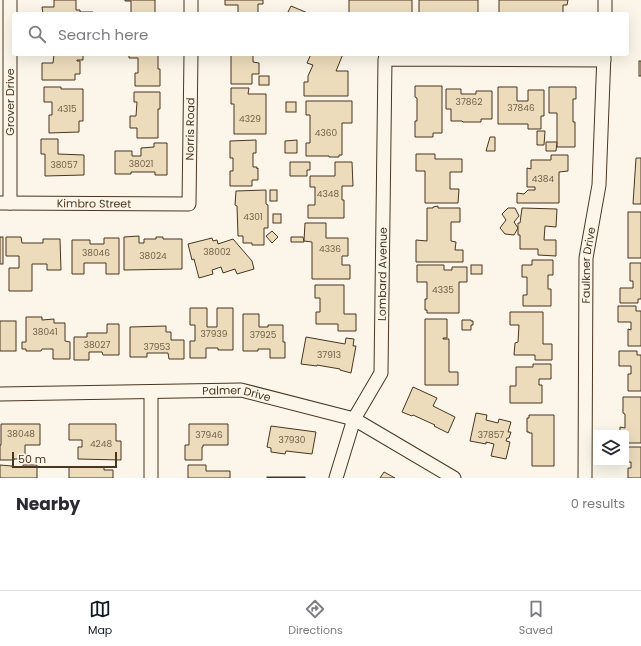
<!DOCTYPE html>
<html lang="en">
<head>
<meta charset="utf-8">
<style>
	body { margin:0; font-family:Poppins,sans-serif; background:#f2f2f3; color:#2b2b33 }
	.controls { position:absolute; right:12px; bottom:12px; display:grid; overflow:hidden; border-radius:4px; box-shadow:0 4px 16px #0002 }
	.controls button { width:36px; height:36px; display:grid; place-items:center; padding:0; border:0; border-bottom:1px solid #e1e1e2; background:#fff; color:#2b2b33; font:20px sans-serif }
	.scale { position:absolute; left:12px; bottom:10px; width:105px; box-sizing:border-box; padding-left:4px; border:2px solid #4a3520; border-top:0; font-size:11px; line-height:14px; white-space:nowrap; color:#4a3520; -webkit-text-stroke:3px #fbf6e9; paint-order:stroke }
	.list { margin:0; padding:0; list-style:none }
	h2 { display:flex; justify-content:space-between; align-items:center; height:52px; margin:0; padding:0 16px; font-size:17px }
	h2 small { font-size:13px; font-weight:400; color:#7c7c81 }
	.icon { flex:none; width:22px; height:22px; fill:none; stroke:currentColor; stroke-width:2; stroke-linecap:round; stroke-linejoin:round }
	.map { position:relative; flex:none; width:641px; height:478px; overflow:hidden }
	.search { position:absolute; background:#fff; box-shadow:0 4px 16px #0002; left:12px; right:12px; top:12px; height:44px; display:flex; align-items:center; gap:10px; box-sizing:border-box; padding:0 14px; border-radius:4px; color:#7c7c81; font-size:15px }
	.sheet { height:112px; background:#fff }
	nav { display:flex; justify-content:space-around; align-items:center; box-sizing:border-box; height:56px; border-top:1px solid #e1e1e2; background:#fff; font-size:11px; color:#7c7c81 }
	nav a { display:grid; justify-items:center; gap:2px }
	nav .on { color:#111827 }
	.map>svg:first-child { display:block }
	.building { fill:#ecdcbc; stroke:#4a3520 }
	.lines { fill:none; stroke-linecap:round; stroke-linejoin:round }
	.street-casing { stroke:#4a3520; stroke-width:15 }
	.street { stroke:#fbf6e9; stroke-width:13 }
	.labels { text-anchor:middle; stroke-width:3; stroke-linejoin:round; paint-order:stroke }
	.number-label { font-size:9px; fill:#725f47 }
	.street-label { font-size:11px; fill:#4a3520; stroke:#fbf6e9 }
</style>
</head>
<body>
<div class="map">
<svg width="641" height="478" viewBox="0 0 641 478">
	<rect width="100%" height="100%" fill="#fbf6e9"/>
	<g class="building">
		<polygon points="54,0 76,0 76,10 80,10 80,12 93,12 93,14 43,14 42,7 54,7"/>
		<polygon points="125,0 155,0 155,14 131,14 131,1 125,1"/>
		<polygon points="225,0 263,0 263,4 258,4 258,14 238,14 238,5 225,5"/>
		<rect x="349" y="0" width="63" height="14"/>
		<rect x="419" y="0" width="59" height="14"/>
		<polygon points="499,0 568,0 567,5 563,5 563,14 499,14"/>
		<polygon points="291,6 310,14 292,14 288,12"/>
		<polygon points="54,54 83,54 83,60 77,60 77,61 80,61 80,74 75,74 75,80 42,80 42,63 53,63"/>
		<polygon points="129,54 161,54 161,55 158,55 158,69 160,69 160,86 135,86 135,73 138,73 138,58 129,58"/>
		<polygon points="229,54 253,54 253,62 259,63 259,74 252,74 252,84 231,84 231,55 229,55"/>
		<polygon points="311,54 343,54 336,71 348,71 348,96 304,96 304,82 308,82 308,76 313,65 307,63"/>
		<rect x="639" y="61" width="2" height="15"/>
		<rect x="259" y="76" width="10" height="9"/>
		<polygon points="415,86 442,86 442,133 433,133 433,137 415,137 415,121 417,121 417,98 415,97"/>
		<polygon points="44,87 61,87 61,89 83,89 83,121 79,121 79,132 49,133 49,115 52,115 52,102 44,102"/>
		<polygon points="498,87 517,87 517,101 528,101 528,90 544,90 544,116 541,116 541,129 528,129 528,124 498,124"/>
		<polygon points="549,87 576,87 576,99 573,99 573,122 575,122 575,147 557,147 557,113 549,113"/>
		<polygon points="231,88 249,88 248,94 266,94 266,134 234,134 234,104 231,104"/>
		<polygon points="446,89 461,89 461,94 476,94 476,91 492,91 492,119 481,119 481,122 463,122 462,121 451,121 451,109 446,109"/>
		<polygon points="134,92 160,92 160,109 158,109 158,138 137,138 137,128 130,128 130,116 136,116 137,102 134,102"/>
		<polygon points="306,101 352,101 352,123 342,123 342,155 339,155 339,157 329,157 329,156 306,156 306,143 310,143 310,115 306,115"/>
		<rect x="286" y="102" width="10" height="10"/>
		<polygon points="537,131 545,131 544,145 537,145"/>
		<polygon points="490,137 495,137 495,151 486,151"/>
		<polygon points="41,139 58,139 58,154 84,155 84,175 45,176 45,154 41,154"/>
		<polygon points="256,140 256,153 253,153 253,167 257,167 257,169 258,168 258,180 252,180 252,186 230,186 230,171 233,171 233,158 230,158 230,141"/>
		<polygon points="297,140 297,153 285,153 285,141"/>
		<polygon points="546,142 557,142 556,151 546,151"/>
		<polygon points="154,143 167,143 167,175 155,175 155,172 131,172 131,174 115,174 115,151 132,151 132,156 141,156 141,148 154,147"/>
		<polygon points="416,154 435,154 435,159 462,159 462,172 450,172 450,189 459,189 458,203 425,203 425,171 416,171"/>
		<polygon points="551,155 568,155 568,171 559,172 559,203 517,203 517,193 524,194 528,190 535,190 535,187 527,187 527,168 531,169 531,160 551,160"/>
		<polygon points="636,158 641,158 641,204 633,204"/>
		<polygon points="290,162 310,162 310,170 307,170 307,176 290,176"/>
		<polygon points="335,162 352,162 353,186 342,186 342,200 344,200 344,218 308,218 308,205 315,205 315,187 310,187 310,176 335,176"/>
		<polygon points="266,190 266,204 268,205 268,228 264,228 264,245 252,245 252,243 243,243 243,236 238,236 237,206 235,205 236,191"/>
		<rect x="270" y="190" width="7" height="11"/>
		<polygon points="438,206 438,208 460,208 460,222 451,222 451,241 456,242 455,250 463,250 463,262 416,262 416,240 427,241 427,208 433,208 433,207"/>
		<polygon points="508,208 515,208 519,216 514,222 518,228 514,235 505,234 500,228 506,220 502,214"/>
		<polygon points="522,208 557,209 556,227 545,226 544,240 556,240 556,256 538,255 538,249 520,249 520,235 518,235 518,223 520,223"/>
		<rect x="628" y="212" width="13" height="46"/>
		<rect x="273" y="214" width="8" height="9"/>
		<polygon points="305,223 326,223 326,238 348,238 348,256 342,256 342,265 350,265 350,279 312,279 312,242 304,241"/>
		<polygon points="272,231 278,237 272,243 266,236"/>
		<polygon points="139,236 139,243 144,243 144,239 156,239 156,237 163,237 163,239 182,239 182,269 124,270 124,237"/>
		<rect x="0" y="237" width="3" height="27"/>
		<polygon points="6,237 21,237 22,243 43,243 43,239 60,239 61,270 47,270 47,264 32,264 32,291 9,291 9,268 19,268 19,256 6,256"/>
		<polygon points="291,237 303,237 304,242 291,242"/>
		<polygon points="104,238 119,238 119,274 106,274 106,263 84,263 84,274 72,274 72,240 90,240 90,244 104,244"/>
		<polygon points="212,238 213,241 217,240 218,244 233,239 252,261 254,269 237,274 235,269 223,273 221,267 212,270 213,274 199,278 194,259 192,260 188,244"/>
		<polygon points="532,260 553,260 553,275 548,275 548,289 551,289 551,306 523,306 523,295 527,295 527,277 522,277 522,265 532,265"/>
		<polygon points="630,263 641,263 641,299 638,299 638,303 620,303 620,288 633,288 633,281 630,281"/>
		<polygon points="417,265 444,265 444,270 452,270 452,267 467,267 467,282 459,282 459,313 427,313 427,310 425,310 425,299 427,299 427,282 417,282"/>
		<rect x="471" y="265" width="11" height="9"/>
		<polygon points="315,285 344,285 344,314 356,314 356,331 338,331 338,324 316,324 316,312 320,312 320,298 315,298"/>
		<polygon points="618,306 636,306 636,311 641,311 641,346 628,346 628,329 631,330 631,322 618,322"/>
		<polygon points="190,308 207,308 207,327 217,327 217,308 233,308 233,350 218,350 218,348 206,348 206,358 190,358 190,341 195,341 195,325 190,325"/>
		<polygon points="510,312 543,312 543,344 552,344 552,360 535,360 535,355 514,355 515,343 518,342 519,325 510,325"/>
		<polygon points="243,314 259,314 259,327 268,327 268,325 283,325 283,342 285,342 285,358 270,358 270,349 258,349 258,351 243,351"/>
		<polygon points="26,317 42,317 42,320 54,319 54,323 65,323 65,341 70,342 70,359 53,359 53,349 42,349 41,351 26,351 26,349 22,349 22,342 26,342"/>
		<polygon points="425,319 447,319 447,338 443,338 443,339 449,339 449,372 458,372 458,385 425,385"/>
		<polygon points="462,320 471,320 471,321 473,321 473,325 471,325 471,330 462,330"/>
		<rect x="0" y="321" width="16" height="30"/>
		<polygon points="107,324 119,324 119,355 103,355 102,352 89,352 89,360 74,360 74,337 87,337 87,333 107,333"/>
		<polygon points="166,326 166,332 171,332 171,340 184,340 184,359 169,359 168,353 147,353 147,357 130,357 130,327"/>
		<polygon points="306,337 345,344 346,338 354,339 353,346 356,346 351,373 340,370 340,369 317,365 317,366 301,364"/>
		<polygon points="619,351 637,351 637,355 641,355 641,391 628,391 628,374 631,374 631,366 619,366"/>
		<polygon points="533,364 551,364 551,379 539,379 539,385 542,385 542,403 510,403 510,386 516,386 516,367 533,367"/>
		<polygon points="413,387 437,398 433,406 455,417 448,433 434,426 435,425 413,415 412,416 402,412"/>
		<polygon points="623,397 641,397 641,443 626,443 626,433 620,433 620,427 625,428 625,414 623,413"/>
		<polygon points="476,413 487,415 486,420 498,423 499,419 511,422 508,432 511,432 509,438 507,438 506,441 510,442 506,459 491,456 494,444 486,442 486,444 470,441"/>
		<polygon points="529,415 554,415 554,466 532,466 532,433 529,433 529,432 527,432 527,418 529,418"/>
		<polygon points="1,424 40,424 40,445 25,445 25,459 14,459 14,460 0,460 0,445 1,445"/>
		<polygon points="69,424 116,424 116,441 121,441 121,460 78,459 78,447 82,447 82,440 69,440"/>
		<polygon points="189,424 228,424 228,445 203,445 203,447 202,447 202,460 185,460 185,445 189,445"/>
		<polygon points="271,426 316,432 312,454 286,451 285,454 271,452 271,448 267,447"/>
		<polygon points="626,447 641,447 641,478 628,478 628,468 631,468 631,462 626,462"/>
		<polygon points="0,465 12,466 12,467 23,467 23,465 37,465 37,478 0,478"/>
		<polygon points="188,465 206,465 206,471 230,471 230,478 188,478"/>
		<polygon points="69,467 104,467 104,470 113,470 113,478 69,478"/>
		<polygon points="384,472 395,478 380,478"/>
		<rect x="267" y="477" width="38" height="1"/>
	</g>
	<g class="lines">
		<defs>
			<g id="street">
				<polyline points="191,14 191,0"/>
				<polyline points="605,14 605,0"/>
				<path id="s1" d="M 0,203 L 189,204 L 191,54"/>
				<polyline points="10,203 10,0"/>
				<path id="s2" d="M 0,394 L 241,390 L 354,419 L 454,478"/>
				<polyline points="151,478 151,392"/>
				<path id="s3" d="M 336,478 L 354,419 L 381,373 L 385,59 L 604,60"/>
				<path id="s4" d="M 585,478 L 586,258 L 599,185 L 604,54"/>
			</g>
		</defs>
		<use href="#street" class="street-casing"/>
		<use href="#street" class="street"/>
	</g>
	<g class="labels">
		<g class="number-label">
			<text x="469" y="105">37862</text>
			<text x="521" y="111">37846</text>
			<text x="67" y="112">4315</text>
			<text x="250" y="122">4329</text>
			<text x="326" y="136">4360</text>
			<text x="141" y="167">38021</text>
			<text x="64" y="168">38057</text>
			<text x="543" y="182">4384</text>
			<text x="328" y="197">4348</text>
			<text x="253" y="220">4301</text>
			<text x="330" y="252">4336</text>
			<text x="217" y="255">38002</text>
			<text x="96" y="256">38046</text>
			<text x="153" y="259">38024</text>
			<text x="443" y="293">4335</text>
			<text x="45" y="335">38041</text>
			<text x="214" y="337">37939</text>
			<text x="263" y="338">37925</text>
			<text x="97" y="348">38027</text>
			<text x="157" y="350">37953</text>
			<text x="329" y="358">37913</text>
			<text x="21" y="437">38048</text>
			<text x="209" y="438">37946</text>
			<text x="491" y="438">37857</text>
			<text x="292" y="443">37930</text>
			<text x="101" y="447">4248</text>
		</g>
		<g class="street-label">
			<text transform="translate(10 102) rotate(-90)" y="4">Grover Drive</text>
			<text dy="4" stroke="none"><textPath href="#s1" startOffset="264">Norris Road</textPath></text>
			<text dy="4" stroke="none"><textPath href="#s1" startOffset="94">Kimbro Street</textPath></text>
			<text dy="4" stroke="none"><textPath href="#s4" startOffset="213">Faulkner Drive</textPath></text>
			<text dy="4" stroke="none"><textPath href="#s3" startOffset="214">Lombard Avenue</textPath></text>
			<text dy="4" stroke="none"><textPath href="#s2" startOffset="237">Palmer Drive</textPath></text>
		</g>
	</g>
</svg>
<div class="controls">
<button><svg class="icon" aria-label="layers" viewBox="0 0 24 24"><path d="M12 4l9 5-9 5-9-5zM3 14l9 5 9-5"/></svg></button>
</div>
<div class="scale">50 m</div>
<div class="search"><svg class="icon" aria-label="search" viewBox="0 0 24 24"><circle cx="10" cy="10" r="6"/><path d="M15 15l6 6"/></svg>Search here</div>
</div>
<section class="sheet">
<h2>Nearby<small>0 results</small></h2>
<ul class="list">
</ul>
</section>
<nav>
<a class="on"><svg class="icon" aria-label="map" viewBox="0 0 24 24"><path d="M3 6l6-2 6 2 6-2v14l-6 2-6-2-6 2zM9 4v14M15 6v14"/></svg>Map</a>
<a><svg class="icon" aria-label="directions" viewBox="0 0 24 24"><path d="M12 3l9 9-9 9-9-9zM9 14v-3h6M13 9l2 2-2 2"/></svg>Directions</a>
<a><svg class="icon" aria-label="saved" viewBox="0 0 24 24"><path d="M7 4h10v16l-5-4-5 4z"/></svg>Saved</a>
</nav>
</body>
</html>
